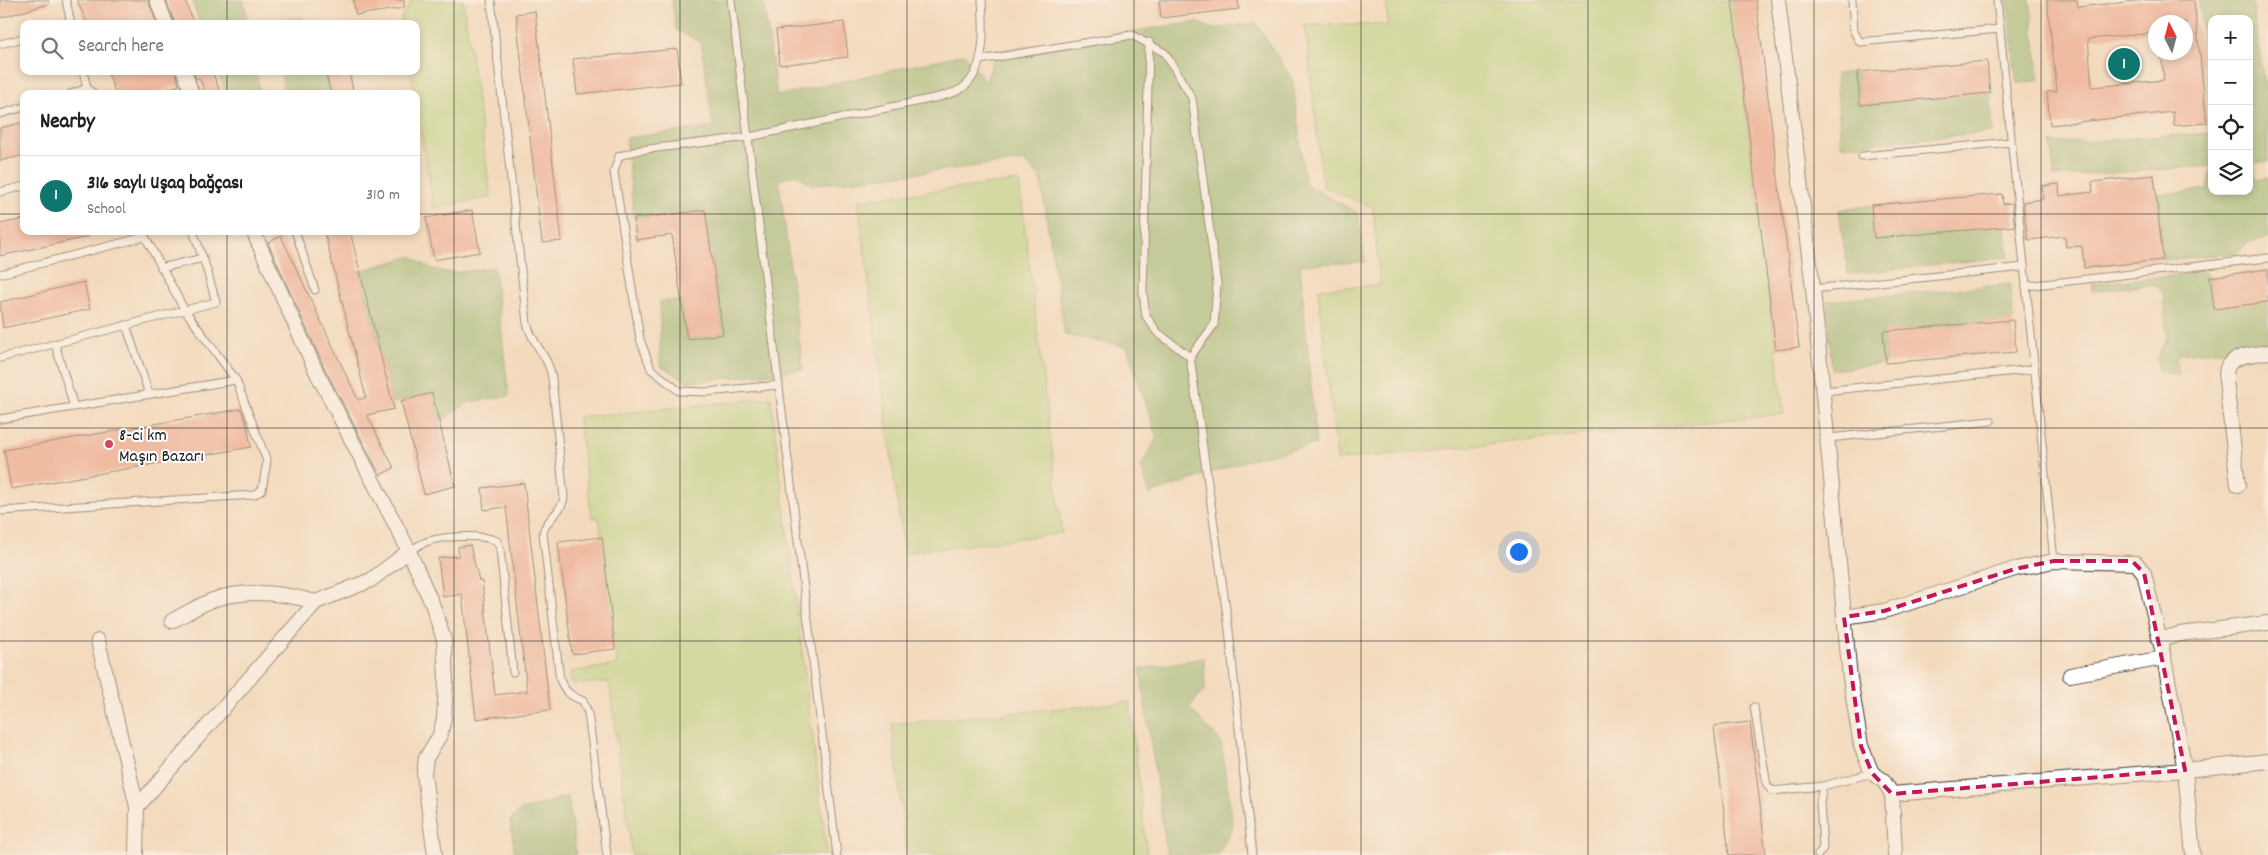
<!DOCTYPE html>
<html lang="en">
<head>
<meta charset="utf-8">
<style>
	body { margin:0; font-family:Dekko,sans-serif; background:#f2f2f2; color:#202124 }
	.controls { position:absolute; right:15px; top:15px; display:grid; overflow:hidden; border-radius:10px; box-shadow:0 2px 8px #0003 }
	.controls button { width:45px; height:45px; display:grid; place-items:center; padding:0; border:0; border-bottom:1px solid #e0e0e0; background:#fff; color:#202124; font:25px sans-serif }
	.compass { position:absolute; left:2148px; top:15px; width:45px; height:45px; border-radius:50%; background:#fff; box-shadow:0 2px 8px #0003; rotate:354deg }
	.you { position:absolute; left:1518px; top:551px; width:18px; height:18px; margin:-12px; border:4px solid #fff; border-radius:50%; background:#1a73e8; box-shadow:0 0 0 8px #1a73e833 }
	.badge { display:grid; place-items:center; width:32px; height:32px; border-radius:50%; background:#0f766e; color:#fff; font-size:16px; font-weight:700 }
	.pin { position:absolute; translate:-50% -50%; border:2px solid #fff; box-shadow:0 1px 5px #0006 }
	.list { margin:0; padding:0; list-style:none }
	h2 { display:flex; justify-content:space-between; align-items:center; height:65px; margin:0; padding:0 20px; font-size:21px }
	h2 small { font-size:16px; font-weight:400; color:#757577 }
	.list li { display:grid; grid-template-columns:32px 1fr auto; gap:15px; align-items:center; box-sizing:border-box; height:80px; padding:0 20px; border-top:1px solid #e0e0e0 }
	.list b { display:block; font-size:19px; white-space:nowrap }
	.list p { margin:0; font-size:16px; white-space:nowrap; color:#757577 }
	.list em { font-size:16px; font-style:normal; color:#757577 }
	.icon { flex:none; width:28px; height:28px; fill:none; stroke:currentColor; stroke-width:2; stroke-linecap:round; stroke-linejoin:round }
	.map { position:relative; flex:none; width:2268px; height:855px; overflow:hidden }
	.search { position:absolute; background:#fff; box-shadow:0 2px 8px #0003; left:20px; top:20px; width:400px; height:55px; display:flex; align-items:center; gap:12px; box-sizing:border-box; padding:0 18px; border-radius:10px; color:#757577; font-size:19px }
	.panel { position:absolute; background:#fff; box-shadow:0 2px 8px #0003; left:20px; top:90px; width:400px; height:145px; border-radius:10px }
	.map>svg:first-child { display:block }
	.green { fill:#b0d57f; stroke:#66784e }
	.forest { fill:#8cb66e; stroke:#546945 }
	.building { fill:#ec9882; fill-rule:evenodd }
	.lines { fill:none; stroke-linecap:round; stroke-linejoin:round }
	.service-casing { stroke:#3c3834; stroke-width:9 }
	.minor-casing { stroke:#3c3834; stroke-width:16 }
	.service { stroke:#fff; stroke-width:7 }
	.minor { stroke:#fff; stroke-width:14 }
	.marked { fill:none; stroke:#c2185b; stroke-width:4; stroke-dasharray:10 6; stroke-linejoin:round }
	.grid { fill:none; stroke:#1c1c1c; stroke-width:1; stroke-opacity:0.55 }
	.poi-dot { fill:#d1495b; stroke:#fff; stroke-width:2 }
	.labels { text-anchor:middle; stroke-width:4; stroke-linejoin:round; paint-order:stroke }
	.poi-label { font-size:18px; fill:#1c1c1c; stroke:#fff; text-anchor:start }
</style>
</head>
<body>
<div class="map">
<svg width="2268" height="855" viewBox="0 0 2268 855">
	<rect width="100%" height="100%" fill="#fff"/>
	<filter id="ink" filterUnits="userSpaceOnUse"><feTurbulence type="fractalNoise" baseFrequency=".02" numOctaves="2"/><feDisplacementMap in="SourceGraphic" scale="10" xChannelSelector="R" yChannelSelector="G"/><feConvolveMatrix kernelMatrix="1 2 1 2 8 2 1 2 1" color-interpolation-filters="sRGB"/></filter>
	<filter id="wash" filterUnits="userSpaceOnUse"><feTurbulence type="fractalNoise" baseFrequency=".0096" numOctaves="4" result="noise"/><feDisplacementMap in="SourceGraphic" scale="20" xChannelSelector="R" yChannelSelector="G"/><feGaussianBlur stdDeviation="1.12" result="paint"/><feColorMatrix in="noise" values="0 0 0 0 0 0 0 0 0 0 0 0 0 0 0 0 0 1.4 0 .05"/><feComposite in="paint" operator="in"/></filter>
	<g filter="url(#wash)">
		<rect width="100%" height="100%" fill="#f3dabd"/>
		<g class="green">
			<polygon points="413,0 463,0 491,197 434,208 416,107 416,94 414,94 410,71 416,71 416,24 402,24 401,18"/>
			<polygon points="1386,0 1732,0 1784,414 1337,460 1318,289 1380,285 1373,207 1323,187 1305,25 1388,25"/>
			<polygon points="1019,181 1062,533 904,553 858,200"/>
			<polygon points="771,398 827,855 632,855 609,682 572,684 570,672 617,665 599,518 592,518 578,417"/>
			<polygon points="1130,702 1147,855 907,855 892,724"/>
		</g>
		<g class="forest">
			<polygon points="192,0 244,0 248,24 200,24"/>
			<polygon points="672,0 763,0 777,96 964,54 986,82 996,51 1197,22 1212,29 1256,23 1293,81 1305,184 1358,213 1365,262 1300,265 1316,444 1254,458 1150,494 1141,467 1157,437 1127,347 1065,335 1040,177 1023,161 812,185 796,174 779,180 803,370 690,382 660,366 660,301 681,301 687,339 723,334 706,210 634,219 626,138 713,127 701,42 676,30"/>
			<polygon points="2007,0 2030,0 2040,80 2017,84"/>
			<polygon points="2199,0 2252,0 2268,109 2268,161 2254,163 2256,179 2268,178 2268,238 2256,240 2246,244 2236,253 2163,260 2156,195 2207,189 2211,166 2054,177 2051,143 2212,133 2212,191 2249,191 2249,19 2212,19 2212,101"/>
			<polygon points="303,17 304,24 274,24 273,20"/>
			<polygon points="218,71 256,71 260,94 226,94"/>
			<polygon points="281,71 325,71 331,94 284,94"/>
			<polygon points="1857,72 1860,105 1990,93 1993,132 1841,146 1836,74"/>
			<polygon points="1871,205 2005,227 2009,257 1848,274 1839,210"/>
			<path d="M 412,256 C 442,280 459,272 494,267 L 509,396 L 469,402 L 439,422 L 432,393 L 393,403 L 360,271 Z"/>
			<polygon points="2205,272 2210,277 2214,309 2268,302 2268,347 2179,354 2176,360 2179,375 2158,372 2157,358 2167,336 2163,293 2154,284 2092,291 2092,284"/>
			<polygon points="2010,284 2013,320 1883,331 1886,363 1832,370 1827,301"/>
			<polygon points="1204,658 1205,689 1189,708 1221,742 1233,826 1218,855 1167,855 1140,669"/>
			<polygon points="568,796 576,855 515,855 510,820 520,811"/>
		</g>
		<g id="blocks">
			<g class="building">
				<polygon points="0,0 48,0 49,4 0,18"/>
				<polygon points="77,0 148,0 157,24 87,24"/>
				<polygon points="166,0 185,0 194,24 175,24"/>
				<polygon points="353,0 404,0 404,8 356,15"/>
				<polygon points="1159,0 1238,0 1239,9 1161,18"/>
				<polygon points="1732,0 1756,0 1799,347 1776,350"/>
				<path d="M 2047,0 L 2077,0 L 2078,7 L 2146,0 L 2194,0 L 2207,123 L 2174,126 L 2173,112 L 2050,125 L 2047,92 L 2057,91 ZM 2156,22 L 2186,22 L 2186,52 L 2161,52 L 2164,80 L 2092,87 L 2088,39 L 2156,33 Z"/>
				<polygon points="535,11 562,241 542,243 516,14"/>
				<polygon points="844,22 848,57 780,65 776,30"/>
				<polygon points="677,49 681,83 577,94 573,59"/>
				<polygon points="1987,61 1990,93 1860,105 1857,72"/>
				<polygon points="107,71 175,71 179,85 151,94 116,94"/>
				<polygon points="193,71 212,71 221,94 206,94 199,78 196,79"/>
				<polygon points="325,71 349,71 354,94 331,94"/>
				<polygon points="24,122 24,155 0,161 0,128"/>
				<polygon points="2154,175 2163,260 2084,268 2082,246 2066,247 2065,236 2028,240 2023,202 2043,199 2042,186 2059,184 2060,196 2093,192 2092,182"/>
				<polygon points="2002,194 2003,204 2012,203 2015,226 1874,238 1871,205"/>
				<polygon points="472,210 480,252 434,260 426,218"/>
				<polygon points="705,210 723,334 687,339 672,235 636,240 634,219"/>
				<polygon points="24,219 24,231 87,231 88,237 0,256 0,224"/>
				<polygon points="324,231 350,231 394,409 367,415 394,468 380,475 324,367 268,243 281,236 358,400 366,397"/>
				<polygon points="2268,269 2268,302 2214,309 2210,277"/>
				<polygon points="84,282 90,309 3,328 0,302"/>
				<polygon points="2013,320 2016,352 1886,363 1883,331"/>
				<polygon points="432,393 455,486 424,494 401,401"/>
				<polygon points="241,409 247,425 251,447 11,489 4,450"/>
				<polygon points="524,483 550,710 476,719 462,594 443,597 438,558 459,556 458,547 470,545 479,581 482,581 495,695 527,691 506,507 484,510 482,488"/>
				<polygon points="602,537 615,649 572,654 558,542"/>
				<polygon points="1750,722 1766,855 1729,855 1714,726"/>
			</g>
		</g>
	</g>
	<g filter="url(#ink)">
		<use href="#blocks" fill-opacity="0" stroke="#3c3834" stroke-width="1"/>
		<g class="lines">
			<defs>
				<g id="service">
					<polyline points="66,0 71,24"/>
					<path d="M 491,0 L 527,323 C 532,345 549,356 552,378 L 564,498 C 561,514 546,518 543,533 L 560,680 C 566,693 571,696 583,701 L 588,713 L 607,855"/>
					<polyline points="731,0 837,855"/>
					<polyline points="1852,0 1854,32 1860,42 2000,29"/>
					<polyline points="1997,0 2054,561"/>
					<polyline points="1149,42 1143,292 1146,316 1157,332 1190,357"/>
					<polyline points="0,44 24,38"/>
					<polyline points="980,60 1132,35 1165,53 1192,98 1217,284 1214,325 1190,357 1229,630 1252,855"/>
					<polyline points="83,71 87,88"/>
					<polyline points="70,94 87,88 94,94"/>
					<polyline points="0,114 24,107"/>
					<polyline points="1862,156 2011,142"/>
					<polyline points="0,192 24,186"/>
					<polyline points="295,231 315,290"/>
					<polyline points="161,268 203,258"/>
					<polyline points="0,274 144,237"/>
					<polyline points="2026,286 2268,258"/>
					<polyline points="1813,289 2024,267"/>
					<polyline points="126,325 149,394"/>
					<polyline points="55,344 74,407"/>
					<polyline points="0,358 216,302 206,267 193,231"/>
					<path d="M 779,385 L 707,392 L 679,391 L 651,369 L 640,339 L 614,172 L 619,156 L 640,150 L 749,137 L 939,97 C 945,95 955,93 961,89 C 987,72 984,27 982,0"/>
					<polyline points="1824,391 2035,369"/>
					<polyline points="0,419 236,380"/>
					<polyline points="1829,438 1991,421"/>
					<polyline points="0,511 254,495 262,490 267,461 236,380 184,309 142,231"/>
					<path d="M 409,551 C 415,548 420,544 426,542 C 441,536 483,534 497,541 L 500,549 L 513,672"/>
					<polyline points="1754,707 1767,785 1772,791 1823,786"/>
					<polyline points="1818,855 1823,848 1820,802 1823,786 1872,773"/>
				</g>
				<g id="minor">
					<polyline points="157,0 166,24"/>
					<polyline points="1778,0 1813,289 1850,678 1861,746 1872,773 1883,780 1892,794 1895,855"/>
					<polyline points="184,71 192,94"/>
					<polyline points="253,231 316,371 409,551 433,606 444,640 446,681 444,719 440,735 426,758 424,774 435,855"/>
					<path d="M 2238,485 L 2226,381 C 2226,377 2226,372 2227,368 C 2232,355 2256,354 2268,352"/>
					<polyline points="1844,617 1884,611 2015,569 2054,561 2136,563 2144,573 2164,658 2185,770 2193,855"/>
					<path d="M 172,621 C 185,614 199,605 213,600 C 246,588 283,593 316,602"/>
					<polyline points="2159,640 2180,634 2268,623"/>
					<polyline points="98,641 137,807"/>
					<polyline points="2070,675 2164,658"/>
					<polyline points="1892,794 2185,770 2268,761"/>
					<polyline points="136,855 137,807 316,602 371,580 409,551"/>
				</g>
			</defs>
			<use href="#service" class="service-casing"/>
			<use href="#minor" class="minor-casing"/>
			<use href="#service" class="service"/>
			<use href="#minor" class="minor"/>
		</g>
	</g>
	<path d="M0 0H2268V855H0ZM 2054,561 L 2132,561 L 2144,573 L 2185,770 L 1892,794 L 1872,773 L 1861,746 L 1844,617 L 1884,611 L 2015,569 Z" fill="#f3dabd" fill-opacity=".55" fill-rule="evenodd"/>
	<path class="marked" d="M 2054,561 L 2132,561 L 2144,573 L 2185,770 L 1892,794 L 1872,773 L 1861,746 L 1844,617 L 1884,611 L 2015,569 Z"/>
	<path class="grid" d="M 227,0 L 227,24M 454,0 L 454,855M 680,0 L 680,855M 907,0 L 907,855M 1134,0 L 1134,855M 1361,0 L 1361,855M 1588,0 L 1588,855M 1814,0 L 1814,855M 2041,0 L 2041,855M 227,71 L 227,94M 0,214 L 24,214M 416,214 L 2268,214M 227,231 L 227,855M 0,428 L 2268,428M 0,641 L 2268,641"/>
	<circle class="poi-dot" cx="109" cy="444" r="5"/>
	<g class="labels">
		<g class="poi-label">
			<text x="119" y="440">8-ci km<tspan x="119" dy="21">Maşın Bazarı</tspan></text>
		</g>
	</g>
</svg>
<div class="controls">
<button>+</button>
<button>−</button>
<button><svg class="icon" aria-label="locate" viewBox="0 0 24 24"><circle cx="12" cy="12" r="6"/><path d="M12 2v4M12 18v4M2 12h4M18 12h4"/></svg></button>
<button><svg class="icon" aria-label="layers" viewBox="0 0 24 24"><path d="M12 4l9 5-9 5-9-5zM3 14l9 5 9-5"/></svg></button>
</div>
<svg class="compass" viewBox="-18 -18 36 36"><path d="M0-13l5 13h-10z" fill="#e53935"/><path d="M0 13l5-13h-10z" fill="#757577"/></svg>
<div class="you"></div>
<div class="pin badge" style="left:2124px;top:64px">1</div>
<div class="search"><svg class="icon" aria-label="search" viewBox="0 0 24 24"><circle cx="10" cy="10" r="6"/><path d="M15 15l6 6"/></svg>Search here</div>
<section class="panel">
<h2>Nearby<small></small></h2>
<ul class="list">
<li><span class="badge">1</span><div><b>316 saylı Uşaq bağçası</b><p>School</p></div><em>310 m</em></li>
</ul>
</section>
</div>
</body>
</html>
